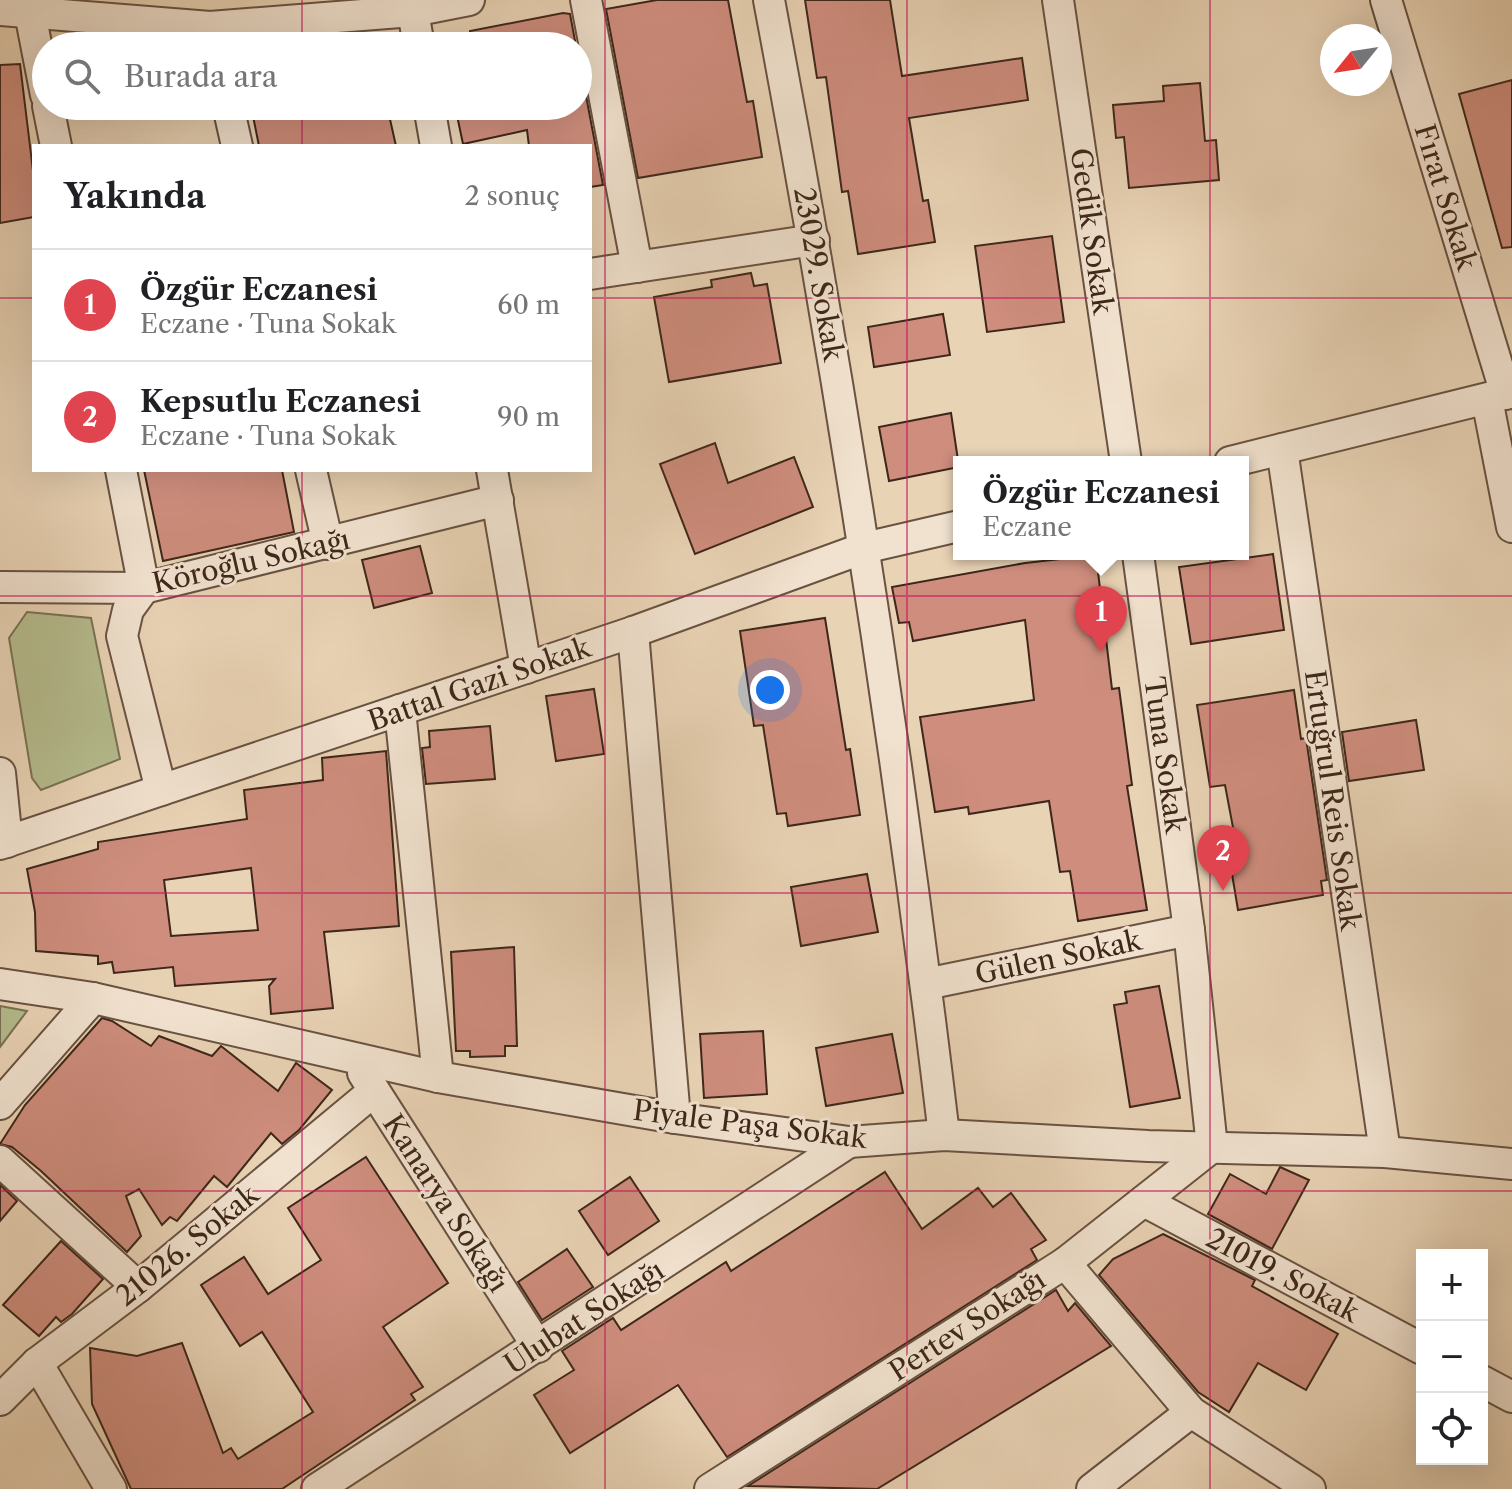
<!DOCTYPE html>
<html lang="tr">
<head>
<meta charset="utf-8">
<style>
	body { margin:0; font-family:"Libre Caslon Text",serif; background:#f6f6f6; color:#202124 }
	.controls { position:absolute; right:24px; bottom:24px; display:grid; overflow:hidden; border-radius:0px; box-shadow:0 8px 32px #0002 }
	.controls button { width:72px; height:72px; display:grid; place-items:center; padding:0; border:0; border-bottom:2px solid #e0e0e0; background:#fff; color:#202124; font:40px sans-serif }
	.compass { position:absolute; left:1320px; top:24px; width:72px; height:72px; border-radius:50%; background:#fff; box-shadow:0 8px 32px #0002; rotate:240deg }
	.you { position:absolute; left:770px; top:690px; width:28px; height:28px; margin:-20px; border:6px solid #fff; border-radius:50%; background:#1a73e8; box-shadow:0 0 0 12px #1a73e833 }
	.badge { display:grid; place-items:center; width:52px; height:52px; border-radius:50%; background:#8f2418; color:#fff; font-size:26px; font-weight:700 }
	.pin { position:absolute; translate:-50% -66px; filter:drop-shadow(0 2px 4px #0008) }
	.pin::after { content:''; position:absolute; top:42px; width:28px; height:24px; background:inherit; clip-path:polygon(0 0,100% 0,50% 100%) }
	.popup { position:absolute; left:953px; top:456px; width:296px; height:104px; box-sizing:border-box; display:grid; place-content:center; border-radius:0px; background:#fff; filter:drop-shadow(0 2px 6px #0005); font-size:26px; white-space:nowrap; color:#757577 }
	.popup b { font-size:30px; color:#202124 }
	.popup::after { content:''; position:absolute; left:50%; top:100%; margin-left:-16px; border:16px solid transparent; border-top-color:#fff }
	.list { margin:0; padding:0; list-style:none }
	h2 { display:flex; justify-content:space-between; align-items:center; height:104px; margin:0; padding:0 32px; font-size:34px }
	h2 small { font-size:26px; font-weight:400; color:#757577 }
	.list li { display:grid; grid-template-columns:52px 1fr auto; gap:24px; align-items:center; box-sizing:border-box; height:112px; padding:0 32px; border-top:2px solid #e0e0e0 }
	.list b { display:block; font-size:30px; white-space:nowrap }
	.list p { margin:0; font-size:26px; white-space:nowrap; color:#757577 }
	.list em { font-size:26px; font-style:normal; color:#757577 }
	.icon { flex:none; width:44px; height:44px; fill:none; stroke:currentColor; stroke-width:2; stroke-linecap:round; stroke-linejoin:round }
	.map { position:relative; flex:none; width:1512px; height:1489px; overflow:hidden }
	.search { position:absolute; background:#fff; box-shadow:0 8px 32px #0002; left:32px; top:32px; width:560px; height:88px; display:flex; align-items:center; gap:20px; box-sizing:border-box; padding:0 28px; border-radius:44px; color:#757577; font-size:30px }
	.panel { position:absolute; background:#fff; box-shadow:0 8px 32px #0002; left:32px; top:144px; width:560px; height:328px; border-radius:0px }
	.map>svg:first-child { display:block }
	.green { fill:#b5bc8e; stroke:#7a7254; stroke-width:2 }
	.building { fill:#ce8d7d; stroke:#3e271a; stroke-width:2; fill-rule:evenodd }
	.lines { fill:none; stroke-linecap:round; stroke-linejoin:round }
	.minor-casing { stroke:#695241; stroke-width:34 }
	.minor { stroke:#f1e2cf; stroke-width:30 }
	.grid { fill:none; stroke:#c2185b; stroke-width:2; stroke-opacity:0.55 }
	.labels { text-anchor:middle; stroke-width:6; stroke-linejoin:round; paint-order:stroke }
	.street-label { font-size:28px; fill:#3e271a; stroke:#f1e2cf }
</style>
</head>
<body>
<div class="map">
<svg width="1512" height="1489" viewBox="0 0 1512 1489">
	<rect width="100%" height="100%" fill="#e9d3b5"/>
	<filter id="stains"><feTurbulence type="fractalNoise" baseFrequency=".0025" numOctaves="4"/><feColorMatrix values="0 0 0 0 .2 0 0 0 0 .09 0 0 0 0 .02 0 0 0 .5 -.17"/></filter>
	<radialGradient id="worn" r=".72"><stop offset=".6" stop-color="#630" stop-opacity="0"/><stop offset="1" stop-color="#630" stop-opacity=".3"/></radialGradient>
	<g class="green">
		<polygon points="27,612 91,618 120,759 41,790 32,778 9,638"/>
		<polygon points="0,1006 27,1011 0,1047"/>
	</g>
	<g class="building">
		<polygon points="657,0 728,0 747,102 753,101 762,157 638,178 606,9"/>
		<polygon points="805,0 890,0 902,76 1022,58 1028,100 909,118 923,201 928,200 935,242 858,254 848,191 842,192 826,77 817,78"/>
		<polygon points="563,13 570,14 576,46 471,46 470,31"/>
		<polygon points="578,54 603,185 590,187 590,146 529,146 527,130 463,144 455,106 578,106"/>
		<polygon points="20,64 34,179 34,217 0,223 0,65"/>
		<polygon points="1512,80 1512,247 1502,248 1459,94"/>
		<polygon points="1200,83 1205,141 1216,140 1219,180 1129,188 1124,137 1116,138 1113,105 1164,101 1163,86"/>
		<polygon points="251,106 387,106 396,146 259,146"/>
		<polygon points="1052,236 1064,322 987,332 975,246"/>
		<polygon points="751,273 754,286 767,284 781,363 669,382 654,297 712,287 711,280"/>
		<polygon points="943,314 950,355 874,367 868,327"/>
		<polygon points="951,413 959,467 889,481 879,427"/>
		<polygon points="715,443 728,483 794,457 813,507 695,554 660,464"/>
		<polygon points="144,470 282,470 294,532 163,561"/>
		<polygon points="420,546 432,593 374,608 362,560"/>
		<polygon points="1273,554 1284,630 1191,644 1179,567"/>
		<polygon points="1096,555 1112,689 1119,688 1132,785 1127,786 1147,910 1078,921 1070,871 1060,872 1049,801 969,814 968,807 935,812 920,717 1034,700 1025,620 913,641 909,622 899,623 892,587 1025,563"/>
		<polygon points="825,618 846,750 850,749 860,815 788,826 786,813 777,814 763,725 754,726 740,631"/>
		<polygon points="594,689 604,754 556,761 546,696"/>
		<polygon points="1294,690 1301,739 1306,738 1327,880 1321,881 1323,895 1238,910 1229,856 1238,854 1225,785 1210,787 1197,705"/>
		<polygon points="1416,720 1424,770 1349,781 1342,732"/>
		<polygon points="490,726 495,779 426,784 422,748 430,747 429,731"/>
		<path d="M 386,751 L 399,926 L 324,932 L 333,1008 L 271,1014 L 269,986 L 275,979 L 175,986 L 173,967 L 114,973 L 112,962 L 98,964 L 98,956 L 36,951 L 35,912 L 27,869 L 98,849 L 98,842 L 247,819 L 244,790 L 323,780 L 322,758 ZM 251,868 L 258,930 L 171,936 L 164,880 Z"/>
		<polygon points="867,874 878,932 801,946 791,887"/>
		<polygon points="514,947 517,1046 505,1046 505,1056 470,1057 470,1051 456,1051 451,952"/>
		<polygon points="1159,986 1180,1098 1130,1107 1114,1005 1127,1003 1125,992"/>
		<polygon points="102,1018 112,1021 151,1046 159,1036 212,1056 221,1046 278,1091 296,1063 332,1090 299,1130 282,1144 271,1133 227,1187 214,1176 177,1221 170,1217 162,1225 139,1189 126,1196 141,1236 127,1252 41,1171 12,1147 0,1144 25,1105"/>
		<polygon points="763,1031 767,1094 704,1098 700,1034"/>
		<polygon points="892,1034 903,1093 826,1106 816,1048"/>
		<polygon points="366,1157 448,1283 383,1327 423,1387 411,1394 415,1400 282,1489 131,1489 92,1404 90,1348 137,1356 182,1343 223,1453 231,1448 238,1459 313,1412 262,1332 240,1346 201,1285 244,1257 268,1294 321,1260 288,1208"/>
		<polygon points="1280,1167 1309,1180 1272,1249 1208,1214 1230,1174 1266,1194"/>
		<polygon points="885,1172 922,1229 978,1188 993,1207 1011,1193 1046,1240 1031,1249 1037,1260 727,1457 678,1385 570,1453 534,1395 574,1370 562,1351 613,1318 621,1330 726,1262 731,1271"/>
		<polygon points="630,1177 659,1221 608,1255 579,1211"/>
		<polygon points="0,1185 17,1201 0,1221"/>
		<polygon points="1163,1234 1255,1280 1252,1286 1338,1334 1306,1390 1258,1363 1229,1412 1198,1392 1099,1275 1113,1259"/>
		<polygon points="61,1241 103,1279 72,1314 61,1322 56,1317 39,1336 3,1305"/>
		<polygon points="567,1249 593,1287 542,1320 518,1282"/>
		<polygon points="1056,1290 1068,1311 1075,1303 1111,1346 877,1489 748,1486"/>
	</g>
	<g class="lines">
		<defs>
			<g id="minor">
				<polyline points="411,0 419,46"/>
				<polyline points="586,0 637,267"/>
				<path d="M 769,0 C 840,376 899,755 944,1135"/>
				<polyline points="1058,0 1126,462"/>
				<polyline points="1386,0 1506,394"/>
				<polyline points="0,10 210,27 413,11 469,0"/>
				<polyline points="30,13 46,95"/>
				<polyline points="48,106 56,146"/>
				<polyline points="228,106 237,146"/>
				<polyline points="429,106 436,146"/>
				<polyline points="590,274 814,240"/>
				<polyline points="1487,399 1512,527"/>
				<polyline points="1282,449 1385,1152"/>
				<polyline points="1230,462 1512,392"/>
				<polyline points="121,470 144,588 128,610 122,636 161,790"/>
				<polyline points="311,470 328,544"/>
				<polyline points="492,470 526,668"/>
				<polyline points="0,587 144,588 498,500"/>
				<polyline points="633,632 675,1118"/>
				<polyline points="400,710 438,1077"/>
				<polyline points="0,773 7,842"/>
				<polyline points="0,844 633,632 864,548 959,526"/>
				<polyline points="0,984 93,998 438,1077 675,1118 849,1142 944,1135 1148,1146 1385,1152 1512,1164"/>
				<polyline points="926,984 1189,930"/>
				<polyline points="363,1073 538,1347"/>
				<polyline points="0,1104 93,998"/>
				<polyline points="0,1161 138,1287"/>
				<polyline points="1144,1201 1422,1349"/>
				<polyline points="1065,1263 1191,1412 1310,1489"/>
				<polyline points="37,1363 111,1489"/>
				<polyline points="1482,1381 1512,1397"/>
				<polyline points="0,1400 37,1363 138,1287 374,1091"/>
				<polyline points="317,1489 849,1142"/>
				<polyline points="710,1489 1065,1263 1212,1147 1189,930 1138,554"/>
				<polyline points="1092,1489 1191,1412"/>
			</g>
		</defs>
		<use href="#minor" class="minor-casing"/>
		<use href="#minor" class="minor"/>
	</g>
	<path class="grid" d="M 302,0 L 302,46M 605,0 L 605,1489M 907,0 L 907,1489M 1210,0 L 1210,1489M 302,106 L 302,146M 0,298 L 34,298M 590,298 L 1512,298M 302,470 L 302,1489M 0,596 L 1512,596M 0,893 L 1512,893M 0,1191 L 1512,1191"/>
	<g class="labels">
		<g class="street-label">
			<text transform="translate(1446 197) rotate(73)" y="10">Fırat Sokak</text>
			<text transform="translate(1092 231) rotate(82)" y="10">Gedik Sokak</text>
			<text transform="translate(819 274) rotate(80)" y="10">23029. Sokak</text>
			<text transform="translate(251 561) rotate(-13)" y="10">Köroğlu Sokağı</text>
			<text transform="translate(479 684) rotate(-19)" y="10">Battal Gazi Sokak</text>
			<text transform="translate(1165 755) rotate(82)" y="10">Tuna Sokak</text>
			<text transform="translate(1333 800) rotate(82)" y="10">Ertuğrul Reis Sokak</text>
			<text transform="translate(1058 957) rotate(-12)" y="10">Gülen Sokak</text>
			<text transform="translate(750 1124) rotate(7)" y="10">Piyale Paşa Sokak</text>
			<text transform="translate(446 1203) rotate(57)" y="10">Kanarya Sokağı</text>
			<text transform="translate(187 1245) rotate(-39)" y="10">21026. Sokak</text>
			<text transform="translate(1283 1275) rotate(28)" y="10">21019. Sokak</text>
			<text transform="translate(584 1317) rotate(-33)" y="10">Ulubat Sokağı</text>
			<text transform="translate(967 1325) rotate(-33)" y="10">Pertev Sokağı</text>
		</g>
	</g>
	<rect width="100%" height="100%" filter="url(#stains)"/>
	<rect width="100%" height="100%" fill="url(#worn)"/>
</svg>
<div class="controls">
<button>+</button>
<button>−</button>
<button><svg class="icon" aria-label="locate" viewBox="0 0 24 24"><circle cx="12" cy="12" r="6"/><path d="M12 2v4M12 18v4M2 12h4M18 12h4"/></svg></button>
</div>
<svg class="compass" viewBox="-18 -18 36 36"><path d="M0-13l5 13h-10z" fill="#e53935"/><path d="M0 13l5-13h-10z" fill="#757577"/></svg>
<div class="you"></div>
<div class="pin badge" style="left:1101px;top:652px;background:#e0444e">1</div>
<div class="popup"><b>Özgür Eczanesi</b>Eczane</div>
<div class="pin badge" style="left:1223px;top:891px;background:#e0444e">2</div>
<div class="search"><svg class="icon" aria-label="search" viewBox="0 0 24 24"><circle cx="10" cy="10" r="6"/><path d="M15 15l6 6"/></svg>Burada ara</div>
<section class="panel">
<h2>Yakında<small>2 sonuç</small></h2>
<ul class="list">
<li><span class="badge" style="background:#e0444e">1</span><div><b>Özgür Eczanesi</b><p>Eczane · Tuna Sokak</p></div><em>60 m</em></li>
<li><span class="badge" style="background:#e0444e">2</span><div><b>Kepsutlu Eczanesi</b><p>Eczane · Tuna Sokak</p></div><em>90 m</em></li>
</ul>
</section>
</div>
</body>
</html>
